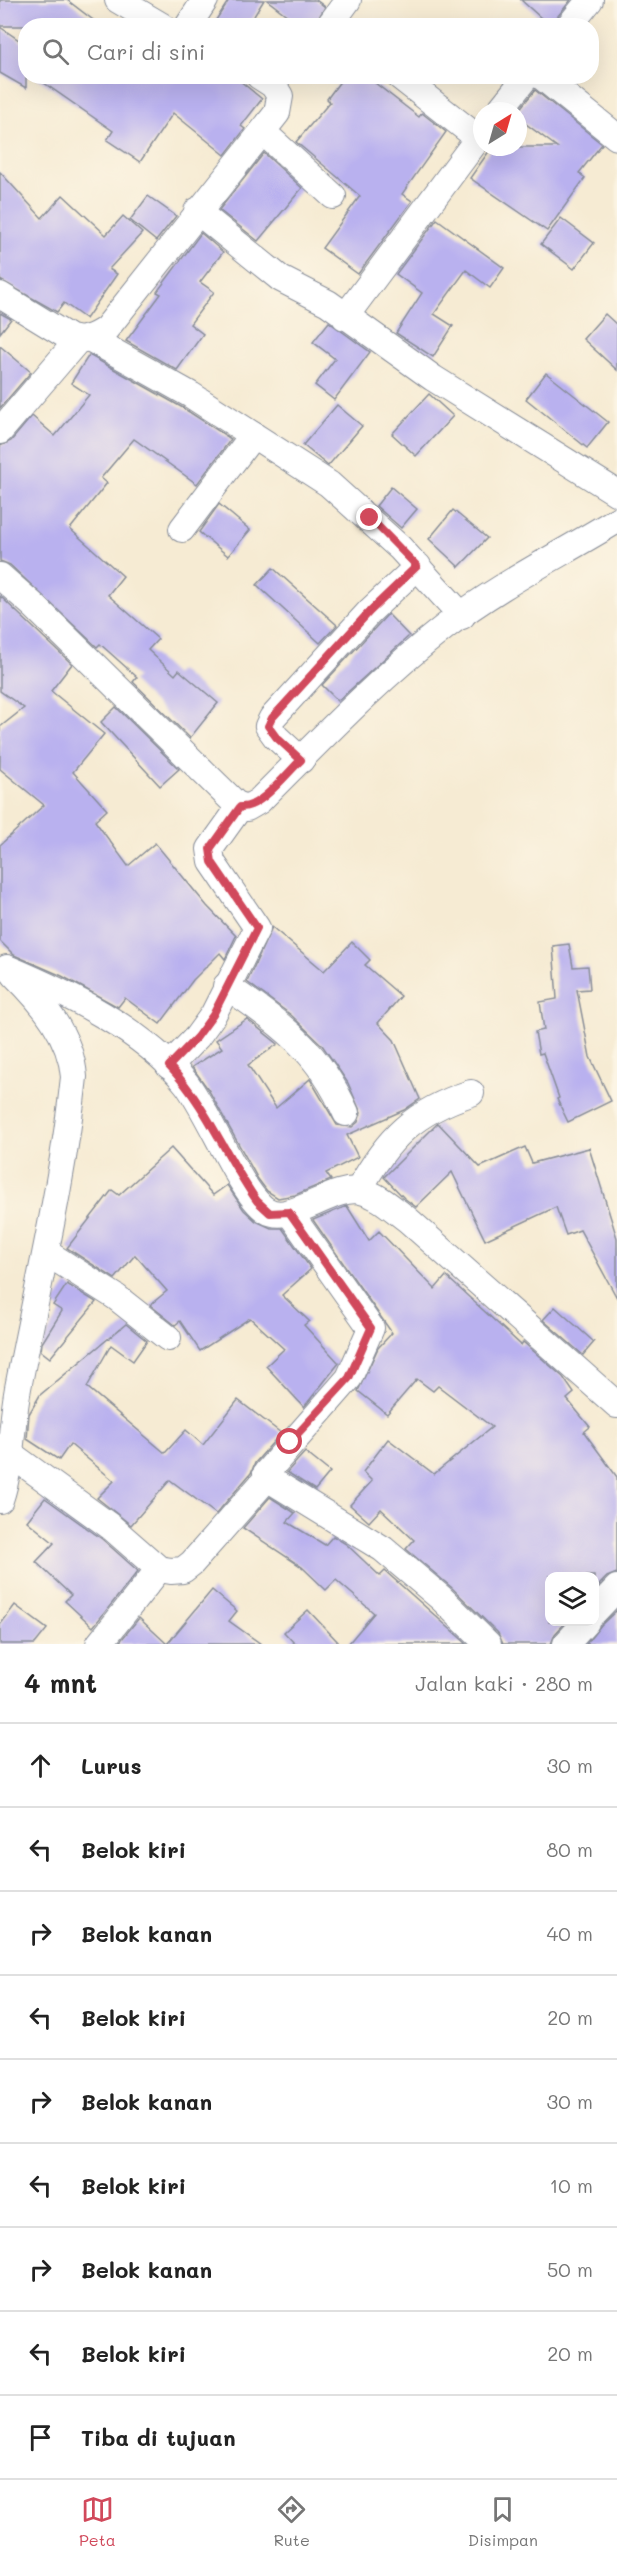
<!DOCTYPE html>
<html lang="id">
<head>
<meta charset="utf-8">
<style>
	body { margin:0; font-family:Mali,sans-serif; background:#f6f6f6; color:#222 }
	.controls { position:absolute; right:18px; bottom:18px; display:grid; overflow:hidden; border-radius:12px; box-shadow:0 6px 24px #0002 }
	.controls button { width:54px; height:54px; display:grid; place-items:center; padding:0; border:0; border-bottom:2px solid #e0e0e0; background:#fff; color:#222; font:30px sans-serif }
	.compass { position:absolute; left:473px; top:102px; width:54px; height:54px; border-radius:50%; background:#fff; box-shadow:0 6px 24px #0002; rotate:37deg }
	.stop { position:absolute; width:18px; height:18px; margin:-14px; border:4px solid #d1495b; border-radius:50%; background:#fff }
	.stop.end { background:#d1495b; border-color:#fff; box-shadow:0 2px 6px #0008 }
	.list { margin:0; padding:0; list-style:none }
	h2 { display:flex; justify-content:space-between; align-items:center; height:78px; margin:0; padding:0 24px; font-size:26px }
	h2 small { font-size:20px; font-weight:400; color:#767676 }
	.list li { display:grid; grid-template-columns:39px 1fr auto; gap:18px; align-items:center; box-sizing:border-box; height:84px; padding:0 24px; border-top:2px solid #e0e0e0 }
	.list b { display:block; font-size:22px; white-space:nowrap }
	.list em { font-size:20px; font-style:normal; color:#767676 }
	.icon { flex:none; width:33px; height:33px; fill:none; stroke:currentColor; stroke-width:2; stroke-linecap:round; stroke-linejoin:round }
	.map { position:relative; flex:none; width:617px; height:1644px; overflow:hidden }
	.search { position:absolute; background:#fff; box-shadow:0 6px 24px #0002; left:18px; right:18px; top:18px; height:66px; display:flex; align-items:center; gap:15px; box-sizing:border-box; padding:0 21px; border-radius:24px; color:#767676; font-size:22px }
	.sheet { height:834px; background:#fff }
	nav { display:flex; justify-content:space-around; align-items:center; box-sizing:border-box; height:84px; border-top:2px solid #e0e0e0; background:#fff; font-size:16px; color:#767676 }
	nav a { display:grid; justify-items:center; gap:3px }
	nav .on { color:#d1495b }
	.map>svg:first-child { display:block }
	.building { fill:#b9b1ef }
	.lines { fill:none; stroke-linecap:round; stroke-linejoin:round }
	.minor-casing { stroke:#888d98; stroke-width:28 }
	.minor { stroke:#fff; stroke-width:26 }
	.route { stroke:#d1495b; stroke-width:8 }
</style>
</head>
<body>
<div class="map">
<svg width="617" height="1644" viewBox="0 0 617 1644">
	<rect width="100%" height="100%" fill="#fcf5e5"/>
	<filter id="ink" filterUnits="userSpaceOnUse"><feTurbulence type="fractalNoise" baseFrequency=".0167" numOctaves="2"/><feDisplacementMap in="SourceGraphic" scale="12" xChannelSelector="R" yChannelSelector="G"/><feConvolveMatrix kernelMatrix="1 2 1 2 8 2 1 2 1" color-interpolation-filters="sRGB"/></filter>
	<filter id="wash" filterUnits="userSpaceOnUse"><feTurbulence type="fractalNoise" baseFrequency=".008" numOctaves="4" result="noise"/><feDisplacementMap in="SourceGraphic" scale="24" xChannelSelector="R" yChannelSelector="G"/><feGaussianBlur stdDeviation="1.35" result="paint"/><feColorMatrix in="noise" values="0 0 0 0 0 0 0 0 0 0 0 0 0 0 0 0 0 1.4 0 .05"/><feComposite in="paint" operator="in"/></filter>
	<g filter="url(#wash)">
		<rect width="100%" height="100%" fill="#f6ebd3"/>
		<g id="blocks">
			<g class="building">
				<polygon points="0,0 67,0 101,26 0,26"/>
				<polygon points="229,0 264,0 248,26 212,26"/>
				<polygon points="267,0 316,0 325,7 314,26 301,26"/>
				<polygon points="521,0 571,0 557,17 554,26 550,26"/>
				<polygon points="0,27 26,45 26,88 0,73"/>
				<polygon points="34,76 234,76 262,99 241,126 245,129 225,155 173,113 140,162 107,140 113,131"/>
				<polygon points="344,76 366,76 419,117 422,113 446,132 402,194 412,201 358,274 322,248 360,196 296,142 330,102 327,99"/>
				<polygon points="535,90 602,144 579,173 585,178 547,231 470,178 492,147 557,147 518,118 518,111"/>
				<polygon points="264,153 302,188 258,241 219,210"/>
				<polygon points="0,172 42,218 63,195 106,235 123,216 142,233 109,269 117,274 86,319 64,303 57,312 0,280"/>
				<polygon points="148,196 176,216 156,241 130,220"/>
				<polygon points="561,218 594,243 574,269 541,244"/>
				<polygon points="437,219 504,268 490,288 466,270 434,314 453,326 433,357 396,333 422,293 396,274"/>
				<polygon points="201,233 223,252 200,282 214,292 190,324 203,334 177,370 126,341 161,294 157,292"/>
				<polygon points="0,313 11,319 0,333"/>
				<polygon points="605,314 617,325 617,370 583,339"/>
				<polygon points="329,322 370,352 334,400 315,385 335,359 313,342"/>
				<polygon points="0,346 31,372 0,408"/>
				<polygon points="89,355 183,408 231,439 197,484 134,439 101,478 107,483 70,529 123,576 108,595 158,639 148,650 175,675 179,670 218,703 190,738 133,682 137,677 100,644 97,647 10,565 0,561 0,446 11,441 32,416 55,436 89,395 71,383"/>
				<polygon points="546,373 608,422 587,448 526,399"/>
				<polygon points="429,394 453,416 416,456 392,434"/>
				<polygon points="337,405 362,426 328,466 303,445"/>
				<polygon points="391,487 417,509 401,528 376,506"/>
				<polygon points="219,504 250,530 228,556 199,532"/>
				<polygon points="453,510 487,538 459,567 429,539"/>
				<polygon points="273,568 337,625 320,643 257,585"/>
				<polygon points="0,596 72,664 51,691 104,734 73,772 107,810 95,821 128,866 155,843 207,906 236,936 225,959 220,953 193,980 160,1024 125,998 118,1007 62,976 14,955 0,941 0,845 44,805 0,769 0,727 24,708 0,691"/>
				<polygon points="388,614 409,636 338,701 322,685"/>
				<polygon points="116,707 179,769 160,786 101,722"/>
				<polygon points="272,927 324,971 352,942 370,960 365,965 401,996 378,1023 394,1040 420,1099 404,1110 347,1135 358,1157 326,1173 331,1180 295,1195 278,1198 267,1191 258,1179 208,1089 192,1067 222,1048 216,1040 247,1019 278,1044 248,1065 276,1108 310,1079 337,1125 352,1127 358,1122 361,1113 348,1083 322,1045 291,1015 247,982"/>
				<polygon points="569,944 573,967 588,966 590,989 577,990 590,1057 611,1101 568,1122 557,1099 559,1098 543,1053 539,1054 535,1032 544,1030 540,1002 557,999 553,946"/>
				<polygon points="438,1123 480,1167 525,1147 532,1163 589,1148 617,1238 617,1298 580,1230 566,1235 556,1207 485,1240 452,1172 416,1207 404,1198 384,1177"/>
				<polygon points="171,1148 213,1195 227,1185 244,1210 256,1221 271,1228 282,1228 311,1269 282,1295 309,1321 304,1325 339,1363 304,1407 266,1366 284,1349 250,1318 200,1351 180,1321 175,1325 150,1305 167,1291 135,1255 115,1279 67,1248 112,1190 119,1195"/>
				<polygon points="347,1206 369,1241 379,1231 435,1289 446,1276 521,1345 523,1342 563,1377 574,1393 567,1399 590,1427 584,1432 617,1477 617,1573 607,1577 594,1590 594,1576 549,1576 549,1622 566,1622 555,1634 551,1644 503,1644 498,1633 451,1587 406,1549 414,1540 381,1509 369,1522 350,1505 372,1481 363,1472 388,1439 434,1474 492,1427 438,1386 433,1391 417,1379 387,1414 358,1391 378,1348 392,1333 313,1220"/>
				<polygon points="67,1284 96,1302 50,1358 41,1351 42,1343 62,1311 53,1305"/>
				<polygon points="555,1307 594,1342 583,1355 543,1320"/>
				<polygon points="126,1324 147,1341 133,1361 111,1345 87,1387 165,1453 186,1430 203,1445 238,1400 281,1433 255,1463 251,1473 216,1514 170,1480 131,1525 97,1498 114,1481 70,1444 59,1460 27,1439 29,1414 40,1395"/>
				<polygon points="305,1452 330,1472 315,1490 287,1472"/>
				<polygon points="270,1497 295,1513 287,1522 325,1545 333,1536 346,1544 380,1576 385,1571 467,1644 348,1644 374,1613 336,1580 326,1590 302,1567 243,1528"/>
				<polygon points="45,1498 102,1539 138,1571 93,1627 65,1601 71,1595 36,1562 54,1543 27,1521"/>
				<polygon points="212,1590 237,1611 229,1621 261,1644 167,1644"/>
				<polygon points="15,1605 47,1629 35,1644 0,1644 0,1625"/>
				<polygon points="308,1610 340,1644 295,1644 284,1632"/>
				<polygon points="617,1610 617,1644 586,1644 601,1625"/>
				<polygon points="139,1618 167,1644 118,1644"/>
			</g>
		</g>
	</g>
	<g filter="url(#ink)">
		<use href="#blocks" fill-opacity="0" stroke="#888d98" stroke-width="1.5"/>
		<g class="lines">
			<defs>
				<g id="minor">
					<polyline points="118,0 162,26"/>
					<polyline points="188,26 205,0"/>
					<polyline points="329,26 348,0"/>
					<polyline points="569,26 590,0"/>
					<polyline points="399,76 478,138"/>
					<polyline points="541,76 617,137"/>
					<polyline points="499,111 527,76"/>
					<polyline points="263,132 333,196"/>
					<polyline points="197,211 281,279 328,303 433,378 617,493"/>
					<path d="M 0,295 L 70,338 C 83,342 94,337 106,329 L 277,113 L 280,96 L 273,85 L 259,76"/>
					<polyline points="345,317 482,133"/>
					<polyline points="89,338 191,395 329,484 400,548 462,616"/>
					<polyline points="0,431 78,340"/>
					<polyline points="182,529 253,435"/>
					<path d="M 0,576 L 33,605 L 236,804 L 247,808 L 259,801 C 319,741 379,678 446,626 C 499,585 560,555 617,520"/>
					<polyline points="301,760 276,737 268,726 272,718 370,611 418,566"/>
					<path d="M 7,968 C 69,994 143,1030 186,1083 C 209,1112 240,1193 266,1210 C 291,1226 333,1184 361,1191 C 379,1195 393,1209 408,1220 L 617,1405"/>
					<path d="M 226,986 C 281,1023 319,1051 346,1113"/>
					<polyline points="169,1066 197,1037 213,1015 257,928 212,862 210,849 240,807"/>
					<path d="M 359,1190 C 387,1138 415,1111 471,1093"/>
					<polyline points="289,1212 371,1328 349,1378 266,1473 272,1481 383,1549 441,1598 488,1644"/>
					<polyline points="47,1253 116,1297 168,1338"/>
					<polyline points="9,1453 111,1527 159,1569 171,1571 183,1570 192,1563 268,1477"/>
					<path d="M 0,1500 C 12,1465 11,1425 18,1388 C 38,1284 63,1182 74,1077 C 71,1036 43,1003 15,975"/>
					<polyline points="594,1612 617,1588"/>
					<polyline points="99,1644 159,1569"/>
					<polyline points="566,1644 586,1622"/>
				</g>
			</defs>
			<use href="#minor" class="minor-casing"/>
			<use href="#minor" class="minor"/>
		</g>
	</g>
	<g class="lines" filter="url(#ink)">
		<path class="route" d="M 290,1442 L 349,1378 L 371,1328 L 289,1212 L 270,1213 L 257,1201 C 226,1157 207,1106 169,1066 L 197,1037 L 213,1015 L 257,928 L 212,862 L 210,849 L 240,807 C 260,809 287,773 301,760 L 276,737 L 268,726 L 272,718 L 370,611 L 417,566 L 370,518"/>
	</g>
</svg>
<div class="controls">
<button><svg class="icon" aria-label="layers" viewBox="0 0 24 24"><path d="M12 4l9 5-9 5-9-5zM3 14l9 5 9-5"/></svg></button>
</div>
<svg class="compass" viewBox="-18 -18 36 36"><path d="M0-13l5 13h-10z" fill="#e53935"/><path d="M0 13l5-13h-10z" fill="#767676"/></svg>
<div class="stop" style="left:290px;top:1442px"></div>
<div class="stop end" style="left:370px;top:518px"></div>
<div class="search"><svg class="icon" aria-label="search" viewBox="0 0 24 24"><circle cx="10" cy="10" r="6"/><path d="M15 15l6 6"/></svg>Cari di sini</div>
</div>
<section class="sheet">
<h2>4 mnt<small>Jalan kaki · 280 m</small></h2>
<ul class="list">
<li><svg class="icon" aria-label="ahead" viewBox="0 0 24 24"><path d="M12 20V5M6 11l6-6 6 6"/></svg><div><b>Lurus</b></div><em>30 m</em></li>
<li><svg class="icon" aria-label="left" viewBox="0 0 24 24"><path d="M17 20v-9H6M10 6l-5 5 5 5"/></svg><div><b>Belok kiri</b></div><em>80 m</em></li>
<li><svg class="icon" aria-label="right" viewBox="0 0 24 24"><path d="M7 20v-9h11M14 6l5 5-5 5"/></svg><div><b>Belok kanan</b></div><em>40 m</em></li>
<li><svg class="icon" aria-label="left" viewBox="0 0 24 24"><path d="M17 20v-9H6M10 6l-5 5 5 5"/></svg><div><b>Belok kiri</b></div><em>20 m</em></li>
<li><svg class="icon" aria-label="right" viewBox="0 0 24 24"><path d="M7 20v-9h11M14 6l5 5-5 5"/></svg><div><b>Belok kanan</b></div><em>30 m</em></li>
<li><svg class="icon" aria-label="left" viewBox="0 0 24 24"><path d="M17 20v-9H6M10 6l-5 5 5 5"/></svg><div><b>Belok kiri</b></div><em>10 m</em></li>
<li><svg class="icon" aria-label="right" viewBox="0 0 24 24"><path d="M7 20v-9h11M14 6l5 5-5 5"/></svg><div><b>Belok kanan</b></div><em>50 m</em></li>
<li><svg class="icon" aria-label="left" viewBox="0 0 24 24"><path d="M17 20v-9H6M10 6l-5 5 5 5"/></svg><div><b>Belok kiri</b></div><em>20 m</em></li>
<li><svg class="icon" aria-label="arrive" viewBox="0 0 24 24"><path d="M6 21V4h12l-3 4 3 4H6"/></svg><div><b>Tiba di tujuan</b></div></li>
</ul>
</section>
<nav>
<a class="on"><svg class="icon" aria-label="map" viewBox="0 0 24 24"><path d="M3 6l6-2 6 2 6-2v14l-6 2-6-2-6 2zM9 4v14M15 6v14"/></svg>Peta</a>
<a><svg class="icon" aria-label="directions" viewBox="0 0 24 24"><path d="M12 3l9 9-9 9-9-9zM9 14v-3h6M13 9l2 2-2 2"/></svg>Rute</a>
<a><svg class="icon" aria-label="saved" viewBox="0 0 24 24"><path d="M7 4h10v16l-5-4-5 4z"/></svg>Disimpan</a>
</nav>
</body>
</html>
